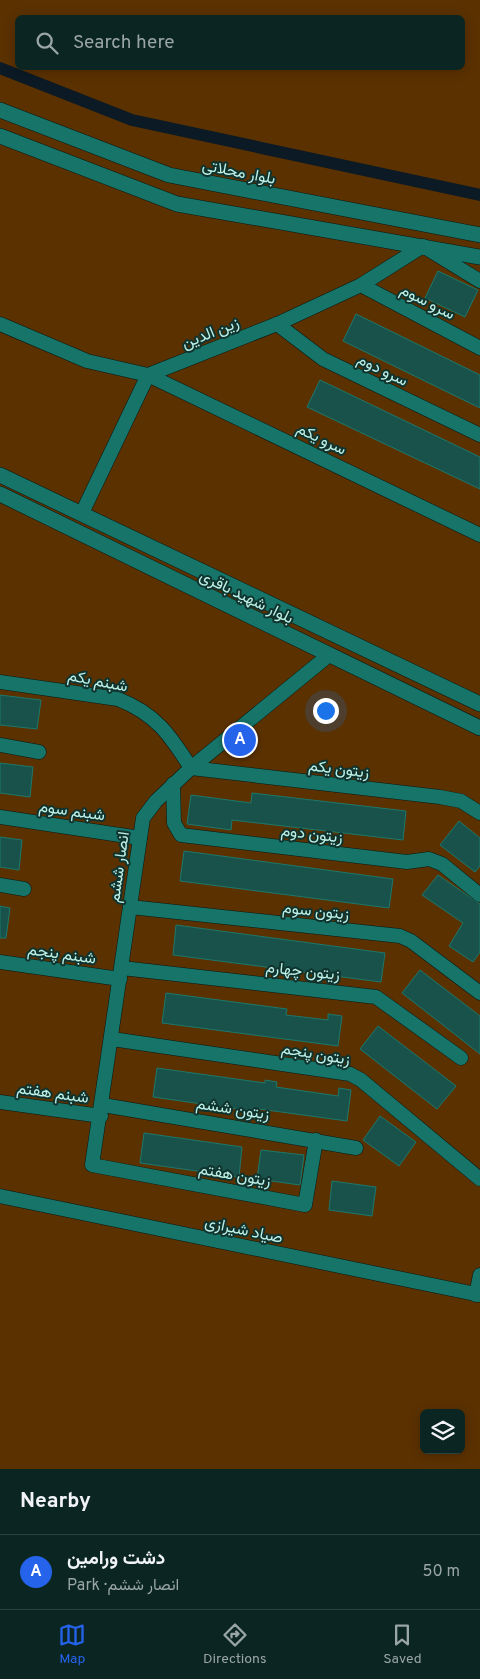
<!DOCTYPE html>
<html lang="en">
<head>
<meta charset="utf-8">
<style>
	body { margin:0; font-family:Overpass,Vazirmatn,sans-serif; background:#19322f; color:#f1f3f6 }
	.controls { position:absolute; right:15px; bottom:15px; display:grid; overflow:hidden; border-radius:8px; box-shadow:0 2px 12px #0003 }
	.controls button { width:45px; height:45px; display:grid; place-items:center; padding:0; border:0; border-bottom:1px solid #2b4340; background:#0b2622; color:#f1f3f6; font:25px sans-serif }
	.you { position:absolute; left:325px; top:710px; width:18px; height:18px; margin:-12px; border:4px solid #fff; border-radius:50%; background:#1a73e8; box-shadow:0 0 0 8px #1a73e833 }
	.badge { display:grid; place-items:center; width:32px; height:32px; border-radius:50%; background:#2563eb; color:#fff; font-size:16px; font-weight:700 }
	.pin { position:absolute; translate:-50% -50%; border:2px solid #fff; box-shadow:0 1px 5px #0006 }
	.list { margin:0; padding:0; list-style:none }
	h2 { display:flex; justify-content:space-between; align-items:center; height:65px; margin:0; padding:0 20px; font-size:21px }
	h2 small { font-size:16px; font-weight:400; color:#9aa5a5 }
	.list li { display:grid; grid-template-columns:32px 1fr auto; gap:15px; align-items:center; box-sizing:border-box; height:75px; padding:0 20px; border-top:1px solid #2b4340 }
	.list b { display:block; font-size:19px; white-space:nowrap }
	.list p { margin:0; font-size:16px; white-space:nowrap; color:#9aa5a5 }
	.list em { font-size:16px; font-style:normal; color:#9aa5a5 }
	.icon { flex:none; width:28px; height:28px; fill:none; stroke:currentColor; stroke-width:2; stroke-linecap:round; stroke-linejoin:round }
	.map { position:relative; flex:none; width:480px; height:1469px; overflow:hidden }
	.search { position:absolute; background:#0b2622; box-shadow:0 2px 12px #0003; left:15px; right:15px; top:15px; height:55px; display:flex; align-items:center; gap:12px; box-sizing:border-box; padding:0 18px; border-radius:8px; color:#9aa5a5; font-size:19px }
	.sheet { height:140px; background:#0b2622 }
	nav { display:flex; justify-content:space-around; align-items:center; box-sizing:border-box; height:70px; border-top:1px solid #2b4340; background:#0b2622; font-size:14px; color:#9aa5a5 }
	nav a { display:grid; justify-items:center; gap:2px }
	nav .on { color:#2563eb }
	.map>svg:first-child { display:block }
	.green { fill:#5b3100; fill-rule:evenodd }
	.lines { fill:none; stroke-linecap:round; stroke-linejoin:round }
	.canal { stroke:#0b1a25; stroke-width:12 }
	.building { fill:#19524a; stroke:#1c786c }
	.street-casing { stroke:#091815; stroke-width:15 }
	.secondary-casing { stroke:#091815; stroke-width:16 }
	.street { stroke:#167468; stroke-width:14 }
	.secondary { stroke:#167468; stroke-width:15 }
	.labels { text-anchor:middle; stroke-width:4; stroke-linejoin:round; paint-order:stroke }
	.street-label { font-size:16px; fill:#bef0e6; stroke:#0f332e }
</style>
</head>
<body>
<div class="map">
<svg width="480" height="1469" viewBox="0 0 480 1469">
	<rect width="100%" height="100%" fill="#0f332e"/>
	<path class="green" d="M 0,0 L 480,0 L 480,1469 L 0,1469 ZM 18,18 L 462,18 L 462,68 L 18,68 ZM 424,1413 L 461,1413 L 461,1450 L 424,1450 Z"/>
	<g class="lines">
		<polyline class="canal" points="0,68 132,120 480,195"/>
	</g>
	<g class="building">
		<polygon points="438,271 478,290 465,317 425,298"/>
		<polygon points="356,314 480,375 480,408 343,341"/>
		<polygon points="320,380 480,457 480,489 307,407"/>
		<polygon points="0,695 41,700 37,729 0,725"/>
		<polygon points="0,763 33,767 30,797 0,793"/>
		<polygon points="252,793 406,811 403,840 232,820 231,830 187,824 191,795 251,803"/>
		<polygon points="459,821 480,838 480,866 475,872 440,845"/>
		<polygon points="0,837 22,840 19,870 0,867"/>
		<polygon points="184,851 393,879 389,908 180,881"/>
		<polygon points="438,875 480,904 480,952 473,962 449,946 463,923 422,895"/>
		<polygon points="0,906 10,908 6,938 0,938"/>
		<polygon points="176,925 385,953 381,982 173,955"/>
		<polygon points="420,970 480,1016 480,1054 402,993"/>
		<polygon points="166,993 287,1009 286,1015 328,1020 328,1014 342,1016 338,1046 162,1023"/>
		<polygon points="378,1026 456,1086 437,1109 360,1049"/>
		<polygon points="157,1068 265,1083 265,1080 277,1082 276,1087 338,1096 339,1088 351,1090 347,1121 252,1108 251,1111 153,1097"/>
		<polygon points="380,1116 416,1142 399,1166 363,1140"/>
		<polygon points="144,1133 242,1147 239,1177 140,1163"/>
		<polygon points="261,1150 304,1155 300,1185 257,1179"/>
		<polygon points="332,1181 376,1187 372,1216 329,1210"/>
	</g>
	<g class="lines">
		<defs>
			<g id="street">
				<polyline points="361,285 480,348"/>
				<polyline points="0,324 87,361 148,375 277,324 361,285 423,246 480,281"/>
				<polyline points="277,324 323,359 480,435"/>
				<polyline points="82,513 148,375 480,535"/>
				<path d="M 0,682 L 118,699 C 156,714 170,735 191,768 L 440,797 L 461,801 L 480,813"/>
				<polyline points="0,745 39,752"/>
				<polyline points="173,784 174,823 181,835 407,862 429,859 442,864 480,895"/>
				<polyline points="0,817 140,838"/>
				<polyline points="0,885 24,889"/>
				<polyline points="130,907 400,936 411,941 480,993"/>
				<polyline points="0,962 120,979"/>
				<polyline points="122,968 376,997 461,1058"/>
				<polyline points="112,1039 350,1074 361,1080 480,1179"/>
				<polyline points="0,1102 101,1116"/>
				<polyline points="103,1105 356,1148"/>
				<polyline points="316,1140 305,1205 92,1165 143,818 156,801 191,768 329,655"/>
				<polyline points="0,1196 480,1295"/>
				<polyline points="476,1295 480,1275"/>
			</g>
			<g id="secondary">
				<polyline points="0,110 169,175 480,235"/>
				<polyline points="0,136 177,204 480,257"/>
				<polyline points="0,475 480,704"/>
				<polyline points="0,494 480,728"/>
			</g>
		</defs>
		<use href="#street" class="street-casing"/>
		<use href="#secondary" class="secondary-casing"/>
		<use href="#street" class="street"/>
		<use href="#secondary" class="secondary"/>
	</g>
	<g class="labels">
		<g class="street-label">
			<text transform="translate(239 171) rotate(11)" y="6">بلوار محلاتی</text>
			<text transform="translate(428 301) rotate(27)" y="6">سرو سوم</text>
			<text transform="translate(210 332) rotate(-22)" y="6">زین الدین</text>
			<text transform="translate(383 369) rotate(26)" y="6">سرو دوم</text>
			<text transform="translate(322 438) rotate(26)" y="6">سرو یکم</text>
			<text transform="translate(247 596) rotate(26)" y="6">بلوار شهید باقری</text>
			<text transform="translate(98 680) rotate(11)" y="6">شبنم یکم</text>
			<text transform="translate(339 768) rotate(7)" y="6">زیتون یکم</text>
			<text transform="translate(72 810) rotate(8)" y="6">شبنم سوم</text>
			<text transform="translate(312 833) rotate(7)" y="6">زیتون دوم</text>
			<text transform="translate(118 867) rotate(-82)" y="6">انصار ششم</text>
			<text transform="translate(316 910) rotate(6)" y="6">زیتون سوم</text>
			<text transform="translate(62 953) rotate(8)" y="6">شبنم پنجم</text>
			<text transform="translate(303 970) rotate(6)" y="6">زیتون چهارم</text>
			<text transform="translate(316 1053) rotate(10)" y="6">زیتون پنجم</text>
			<text transform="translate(53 1092) rotate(8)" y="6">شبنم هفتم</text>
			<text transform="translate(233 1108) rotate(9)" y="6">زیتون ششم</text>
			<text transform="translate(235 1174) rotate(10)" y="6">زیتون هفتم</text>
			<text transform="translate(244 1229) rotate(12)" y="6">صیاد شیرازی</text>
		</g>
	</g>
</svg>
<div class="controls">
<button><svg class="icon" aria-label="layers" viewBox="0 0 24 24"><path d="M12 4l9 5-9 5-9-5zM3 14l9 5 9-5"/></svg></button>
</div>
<div class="you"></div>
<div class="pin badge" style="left:240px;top:740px">A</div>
<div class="search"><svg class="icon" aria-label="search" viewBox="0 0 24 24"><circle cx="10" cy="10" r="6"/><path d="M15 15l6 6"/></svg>Search here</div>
</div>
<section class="sheet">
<h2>Nearby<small></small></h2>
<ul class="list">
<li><span class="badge">A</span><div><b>دشت ورامین</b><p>Park · انصار ششم</p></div><em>50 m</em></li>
</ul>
</section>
<nav>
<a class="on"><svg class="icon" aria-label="map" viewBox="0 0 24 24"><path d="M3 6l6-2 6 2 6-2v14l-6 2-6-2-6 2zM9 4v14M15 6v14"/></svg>Map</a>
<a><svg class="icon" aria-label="directions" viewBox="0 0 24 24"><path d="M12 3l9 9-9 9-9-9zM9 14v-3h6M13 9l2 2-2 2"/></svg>Directions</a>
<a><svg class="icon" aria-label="saved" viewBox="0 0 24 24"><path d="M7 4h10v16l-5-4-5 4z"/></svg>Saved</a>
</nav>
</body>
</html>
